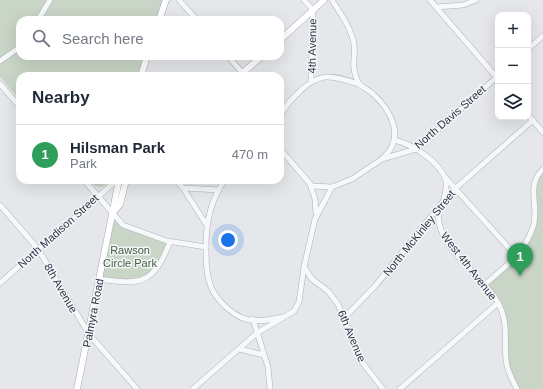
<!DOCTYPE html>
<html lang="en">
<head>
<meta charset="utf-8">
<style>
	body { margin:0; font-family:Helvetica,sans-serif; background:#f6f6f7; color:#1f2937 }
	.controls { position:absolute; right:12px; top:12px; display:grid; overflow:hidden; border-radius:8px; box-shadow:0 4px 16px #0002 }
	.controls button { width:36px; height:36px; display:grid; place-items:center; padding:0; border:0; border-bottom:1px solid #e0e1e3; background:#fff; color:#1f2937; font:20px sans-serif }
	.you { position:absolute; left:228px; top:240px; width:14px; height:14px; margin:-10px; border:3px solid #fff; border-radius:50%; background:#1a73e8; box-shadow:0 0 0 6px #1a73e833 }
	.badge { display:grid; place-items:center; width:26px; height:26px; border-radius:50%; background:#7c3aed; color:#fff; font-size:13px; font-weight:700 }
	.pin { position:absolute; translate:-50% -33px; filter:drop-shadow(0 1px 2px #0008) }
	.pin::after { content:''; position:absolute; top:21px; width:14px; height:12px; background:inherit; clip-path:polygon(0 0,100% 0,50% 100%) }
	.list { margin:0; padding:0; list-style:none }
	h2 { display:flex; justify-content:space-between; align-items:center; height:52px; margin:0; padding:0 16px; font-size:17px }
	h2 small { font-size:13px; font-weight:400; color:#747a83 }
	.list li { display:grid; grid-template-columns:26px 1fr auto; gap:12px; align-items:center; box-sizing:border-box; height:60px; padding:0 16px; border-top:1px solid #e0e1e3 }
	.list b { display:block; font-size:15px; white-space:nowrap }
	.list p { margin:0; font-size:13px; white-space:nowrap; color:#747a83 }
	.list em { font-size:13px; font-style:normal; color:#747a83 }
	.icon { flex:none; width:22px; height:22px; fill:none; stroke:currentColor; stroke-width:2; stroke-linecap:round; stroke-linejoin:round }
	.map { position:relative; flex:none; width:543px; height:389px; overflow:hidden }
	.search { position:absolute; background:#fff; box-shadow:0 4px 16px #0002; left:16px; top:16px; width:268px; height:44px; display:flex; align-items:center; gap:10px; box-sizing:border-box; padding:0 14px; border-radius:12px; color:#747a83; font-size:15px }
	.panel { position:absolute; background:#fff; box-shadow:0 4px 16px #0002; left:16px; top:72px; width:268px; height:112px; border-radius:12px }
	.map>svg:first-child { display:block }
	.green { fill:#c9d5c6 }
	.lines { fill:none; stroke-linecap:round; stroke-linejoin:round }
	.minor-casing { stroke:#aeb1b9; stroke-width:6 }
	.major-casing { stroke:#a5aab6; stroke-width:7 }
	.minor { stroke:#f7f8fa; stroke-width:5 }
	.major { stroke:#fff; stroke-width:6 }
	.labels { text-anchor:middle; stroke-width:3; stroke-linejoin:round; paint-order:stroke }
	.street-label { font-size:11px; fill:#2d3343; stroke:#f4f6f9 }
	.park-label { font-size:11px; fill:#3e5e3b; stroke:#f4f6f9 }
</style>
</head>
<body>
<div class="map">
<svg width="543" height="389" viewBox="0 0 543 389">
	<rect width="100%" height="100%" fill="#e5e7eb"/>
	<g class="green">
		<polygon points="0,0 166,0 159,20 20,20 20,56 146,56 141,76 20,76 20,100 0,77"/>
		<polygon points="543,170 543,389 518,389 510,371 507,355 507,328 498,300 485,285 508,266 532,233 534,187"/>
		<polygon points="90,180 110,180 102,187 95,186"/>
		<polygon points="112,215 121,224 169,242 151,273 136,282 100,278"/>
	</g>
	<g class="lines">
		<defs>
			<g id="minor">
				<polyline points="179,0 197,20"/>
				<polyline points="304,0 313,10 311,81"/>
				<path d="M 332,0 C 341,14 351,28 354,44 C 356,59 350,65 358,82 C 360,87 368,89 372,93 C 391,110 406,137 383,158"/>
				<polyline points="430,0 498,79"/>
				<polyline points="436,7 463,5 476,0"/>
				<polyline points="38,20 50,0"/>
				<polyline points="528,49 543,36"/>
				<polyline points="228,56 245,76"/>
				<polyline points="0,61 20,47"/>
				<polyline points="0,84 20,107"/>
				<polyline points="528,115 543,132"/>
				<path d="M 280,118 C 283,108 290,101 296,95 C 318,72 330,74 358,84"/>
				<path d="M 394,140 C 412,144 441,162 446,181 C 447,187 445,193 444,199"/>
				<polyline points="280,149 312,186 332,187"/>
				<polyline points="444,176 516,256"/>
				<polyline points="84,180 123,225 167,241 206,247"/>
				<polyline points="176,180 183,188 219,190"/>
				<path d="M 225,180 C 210,200 206,222 206,246 C 206,260 206,276 212,289 C 217,300 233,316 246,319 C 257,322 271,320 282,317"/>
				<polyline points="310,184 315,199 316,214"/>
				<polyline points="183,188 206,224"/>
				<polyline points="0,205 38,249 89,334 137,389"/>
				<path d="M 439,208 C 432,245 480,272 497,301 C 509,321 504,339 506,360 C 507,370 512,380 517,389"/>
				<polyline points="304,267 312,279 328,291 338,304 362,362 383,389"/>
				<path d="M 99,279 C 141,285 153,285 170,242"/>
				<polyline points="0,283 117,180"/>
				<path d="M 484,285 C 503,269 525,252 533,227 C 540,207 525,186 543,169"/>
				<polyline points="344,318 376,285 449,194 533,120"/>
				<polyline points="253,319 268,367 270,389"/>
				<polyline points="239,349 264,355"/>
				<polyline points="193,389 257,333 294,311 299,302 304,267 315,219 332,187 352,179 382,159 416,149 498,76"/>
				<polyline points="400,389 498,303"/>
			</g>
			<g id="major">
				<polyline points="159,20 166,0"/>
				<polyline points="280,40 324,0"/>
				<polyline points="141,76 147,56"/>
				<polyline points="239,76 262,56"/>
				<polyline points="113,213 120,204 126,180"/>
				<polyline points="77,389 119,180"/>
			</g>
		</defs>
		<use href="#minor" class="minor-casing"/>
		<use href="#major" class="major-casing"/>
		<use href="#minor" class="minor"/>
		<use href="#major" class="major"/>
	</g>
	<g class="labels">
		<g class="street-label">
			<text transform="translate(312 46) rotate(-89)" y="4">4th Avenue</text>
			<text transform="translate(450 117) rotate(-41)" y="4">North Davis Street</text>
			<text transform="translate(58 231) rotate(-42)" y="4">North Madison Street</text>
			<text transform="translate(419 233) rotate(-51)" y="4">North McKinley Street</text>
			<text transform="translate(469 266) rotate(52)" y="4">West 4th Avenue</text>
			<text transform="translate(61 288) rotate(60)" y="4">8th Avenue</text>
			<text transform="translate(93 313) rotate(-79)" y="4">Palmyra Road</text>
			<text transform="translate(352 336) rotate(67)" y="4">6th Avenue</text>
		</g>
		<g class="park-label">
			<text x="130" y="254">Rawson<tspan x="130" dy="13">Circle Park</tspan></text>
		</g>
	</g>
</svg>
<div class="controls">
<button>+</button>
<button>−</button>
<button><svg class="icon" aria-label="layers" viewBox="0 0 24 24"><path d="M12 4l9 5-9 5-9-5zM3 14l9 5 9-5"/></svg></button>
</div>
<div class="you"></div>
<div class="pin badge" style="left:520px;top:276px;background:#2e9e5b">1</div>
<div class="search"><svg class="icon" aria-label="search" viewBox="0 0 24 24"><circle cx="10" cy="10" r="6"/><path d="M15 15l6 6"/></svg>Search here</div>
<section class="panel">
<h2>Nearby<small></small></h2>
<ul class="list">
<li><span class="badge" style="background:#2e9e5b">1</span><div><b>Hilsman Park</b><p>Park</p></div><em>470 m</em></li>
</ul>
</section>
</div>
</body>
</html>
